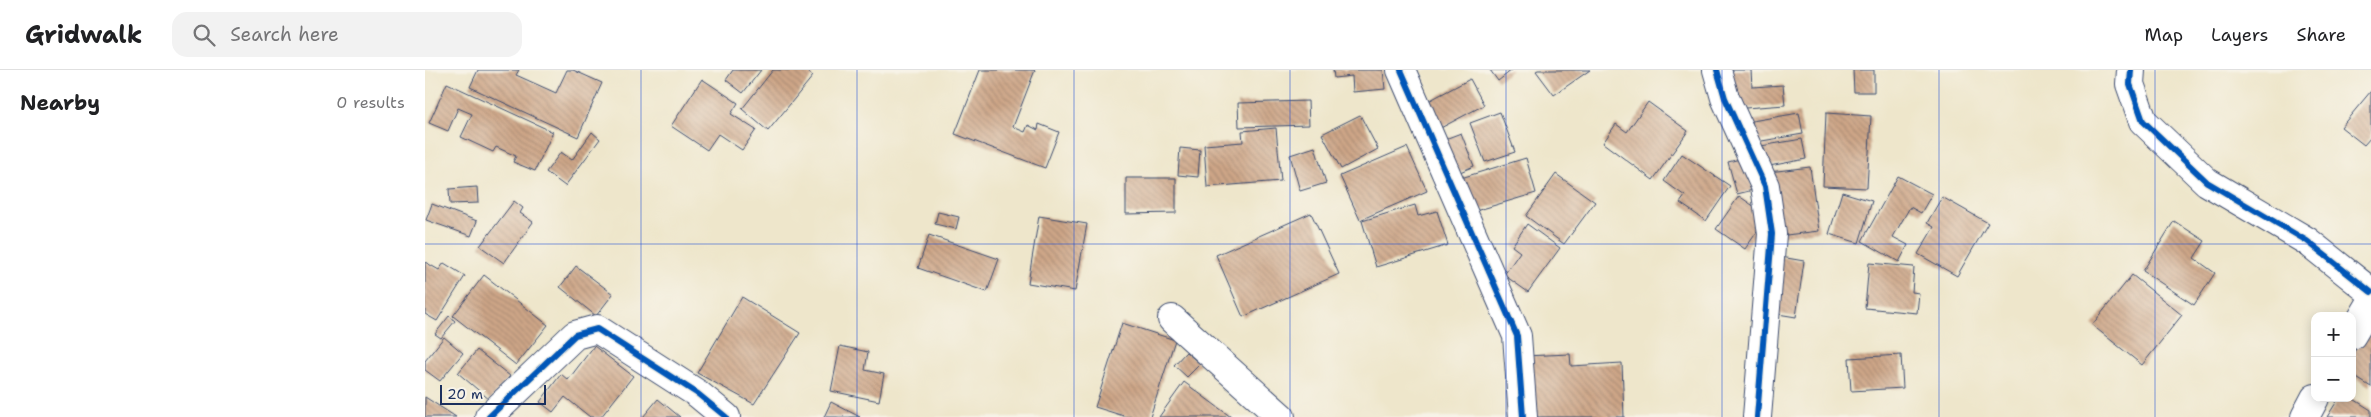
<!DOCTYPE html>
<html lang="en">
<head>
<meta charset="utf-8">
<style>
	body { margin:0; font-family:"Shantell Sans",sans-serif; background:#f2f2f2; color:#202124 }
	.controls { position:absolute; right:15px; bottom:15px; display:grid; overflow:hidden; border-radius:10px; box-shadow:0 2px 12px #0003 }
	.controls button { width:45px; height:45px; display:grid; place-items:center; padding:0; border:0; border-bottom:1px solid #e0e0e0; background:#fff; color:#202124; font:25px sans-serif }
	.scale { position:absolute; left:15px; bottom:12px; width:106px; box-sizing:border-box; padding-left:5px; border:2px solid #1b2f5e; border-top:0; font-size:14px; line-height:18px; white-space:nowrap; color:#1b2f5e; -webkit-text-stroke:4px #f7f3e8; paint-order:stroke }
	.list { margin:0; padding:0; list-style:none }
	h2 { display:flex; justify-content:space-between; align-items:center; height:65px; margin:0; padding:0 20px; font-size:21px }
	h2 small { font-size:16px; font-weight:400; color:#757577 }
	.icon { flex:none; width:28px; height:28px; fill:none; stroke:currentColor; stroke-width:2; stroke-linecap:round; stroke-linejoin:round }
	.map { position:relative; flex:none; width:1946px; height:347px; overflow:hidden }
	header { display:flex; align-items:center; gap:30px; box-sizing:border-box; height:70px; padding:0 25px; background:#fff; border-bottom:1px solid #e0e0e0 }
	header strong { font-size:24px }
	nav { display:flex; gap:28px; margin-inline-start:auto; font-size:18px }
	.search { width:350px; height:45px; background:#f2f2f2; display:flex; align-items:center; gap:12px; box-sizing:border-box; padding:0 18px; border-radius:15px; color:#757577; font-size:19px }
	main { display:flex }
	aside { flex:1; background:#fff }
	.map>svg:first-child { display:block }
	.building { fill:url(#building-back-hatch) }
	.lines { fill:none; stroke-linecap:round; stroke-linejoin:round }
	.minor-casing { stroke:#3b4a6e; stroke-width:30 }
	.minor { stroke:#fff; stroke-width:28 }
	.cycleway-casing { stroke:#f7f3e8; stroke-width:9 }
	.cycleway { stroke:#0057b8; stroke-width:6 }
	.grid { fill:none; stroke:#1d4ed8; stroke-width:1; stroke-opacity:0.55 }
</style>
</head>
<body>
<header>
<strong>Gridwalk</strong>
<div class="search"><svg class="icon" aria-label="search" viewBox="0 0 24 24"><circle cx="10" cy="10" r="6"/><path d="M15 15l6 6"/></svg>Search here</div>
<nav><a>Map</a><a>Layers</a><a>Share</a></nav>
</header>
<main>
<aside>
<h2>Nearby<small>0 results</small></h2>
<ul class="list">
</ul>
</aside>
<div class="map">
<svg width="1946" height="347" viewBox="0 0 1946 347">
	<defs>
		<pattern id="building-back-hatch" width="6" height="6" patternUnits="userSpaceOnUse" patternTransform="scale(1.25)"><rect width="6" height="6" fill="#cea687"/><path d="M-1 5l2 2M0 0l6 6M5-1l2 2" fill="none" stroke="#a68872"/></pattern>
	</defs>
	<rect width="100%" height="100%" fill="#f7f3e8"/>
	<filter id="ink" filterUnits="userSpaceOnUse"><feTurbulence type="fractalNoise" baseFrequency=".02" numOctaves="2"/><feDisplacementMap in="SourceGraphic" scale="10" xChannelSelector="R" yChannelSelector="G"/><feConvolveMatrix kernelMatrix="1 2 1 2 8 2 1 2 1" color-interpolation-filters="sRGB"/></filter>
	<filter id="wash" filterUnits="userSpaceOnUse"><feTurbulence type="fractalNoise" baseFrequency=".0096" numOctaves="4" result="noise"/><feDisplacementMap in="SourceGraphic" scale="20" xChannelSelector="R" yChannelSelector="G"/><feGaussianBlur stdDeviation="1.12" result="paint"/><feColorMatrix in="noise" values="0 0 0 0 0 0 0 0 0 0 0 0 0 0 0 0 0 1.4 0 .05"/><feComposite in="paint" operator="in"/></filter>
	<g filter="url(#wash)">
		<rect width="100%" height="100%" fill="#eee6cb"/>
		<g id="blocks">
			<g class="building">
				<polygon points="53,0 94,0 91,5 131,23 142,0 148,0 177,13 153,67 45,17"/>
				<polygon points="308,0 336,0 318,23 301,10"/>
				<polygon points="348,0 380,0 388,6 343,61 317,39"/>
				<polygon points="555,0 610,0 588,57 600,62 603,55 613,60 614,54 634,62 620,98 530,64"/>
				<polygon points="908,0 958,0 960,19 928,22 927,6 909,8"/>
				<polygon points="1065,0 1087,0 1073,11"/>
				<polygon points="1113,0 1165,0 1129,25 1111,1"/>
				<polygon points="1304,0 1326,0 1327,17 1358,15 1360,35 1307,39"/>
				<polygon points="1428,0 1449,0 1449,22 1429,22"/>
				<polygon points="277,9 313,33 306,44 331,60 317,80 293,64 282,80 246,56"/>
				<polygon points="1045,9 1059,35 1010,61 996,35"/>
				<polygon points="22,13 128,62 110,101 88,92 91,86 71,77 68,82 36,67 47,44 33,38 23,61 4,53"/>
				<polygon points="1946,21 1946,67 1939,75 1916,57"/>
				<polygon points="883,31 884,55 814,57 813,33"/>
				<polygon points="1223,32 1263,61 1228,110 1178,73 1191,54 1202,62"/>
				<polygon points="1075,42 1090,82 1060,92 1045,53"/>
				<polygon points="1374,43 1378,64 1331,72 1327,51"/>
				<polygon points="1401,43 1446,46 1442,118 1398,116"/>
				<polygon points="935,45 953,79 916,99 897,64"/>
				<polygon points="851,58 856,111 782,117 779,75 818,72 817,61"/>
				<polygon points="167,62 175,69 140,116 121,102 136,82 147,90"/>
				<polygon points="1036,63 1049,96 1028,105 1015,71"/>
				<polygon points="1377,69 1381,89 1339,97 1336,76"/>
				<polygon points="890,77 901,113 875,121 865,85"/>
				<polygon points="982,77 1002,121 935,150 915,106"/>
				<polygon points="755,78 775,80 773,107 753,105"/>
				<polygon points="1257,84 1305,116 1281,151 1255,133 1260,126 1239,111"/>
				<polygon points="1101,88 1111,123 1047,142 1036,108"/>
				<polygon points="1319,88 1328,120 1312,124 1303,92"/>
				<polygon points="1385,97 1394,161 1353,166 1344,102"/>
				<polygon points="1131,104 1170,132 1139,174 1101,146"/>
				<polygon points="1473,106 1507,124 1496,143 1485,137 1468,167 1483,175 1474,192 1437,171"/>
				<polygon points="701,108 751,108 751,143 701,144"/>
				<polygon points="52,117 53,133 25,134 24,119"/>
				<polygon points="1417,122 1447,131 1434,173 1404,164"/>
				<polygon points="1314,126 1343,146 1320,179 1291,159"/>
				<polygon points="1517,127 1563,153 1532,206 1493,184 1509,157 1502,153"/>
				<polygon points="89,131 98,138 95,143 108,152 79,193 55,176"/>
				<polygon points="7,134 52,151 46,166 1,150"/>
				<polygon points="990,135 993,146 1012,141 1023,175 951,197 937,151"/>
				<polygon points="513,142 534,147 531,159 510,154"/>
				<polygon points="886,143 914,204 818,247 791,185"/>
				<polygon points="614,146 662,154 650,221 603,213"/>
				<polygon points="1749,151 1780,171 1769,188 1790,203 1769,235 1718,201"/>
				<polygon points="1102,154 1135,178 1103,222 1079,205 1095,182 1087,176"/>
				<polygon points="504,165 574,189 562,222 493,198"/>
				<polygon points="1356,187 1379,191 1371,247 1347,243"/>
				<polygon points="0,192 14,200 19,193 40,206 12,251 0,244"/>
				<polygon points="1444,193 1489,197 1487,222 1494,223 1492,243 1440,238"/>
				<polygon points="151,196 188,224 171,246 135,217"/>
				<polygon points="59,205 123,255 91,295 28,246"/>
				<polygon points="1707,205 1757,245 1717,295 1667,255"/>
				<polygon points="317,227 375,263 329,334 272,303"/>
				<polygon points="24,246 30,251 16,268 10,264"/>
				<polygon points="697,253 750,270 725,347 702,347 670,337"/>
				<polygon points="1946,256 1946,317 1927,305 1927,285"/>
				<polygon points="19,267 38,283 15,311 0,300 0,291"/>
				<polygon points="169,276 208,306 176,347 165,347 140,327 128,342 115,332 136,304 143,310"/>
				<polygon points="415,276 443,282 440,300 459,304 454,331 406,321"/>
				<polygon points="52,280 85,306 65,330 33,303"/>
				<polygon points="761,282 775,294 762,307 749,295"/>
				<polygon points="1145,284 1146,296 1197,293 1199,347 1102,347 1099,286"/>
				<polygon points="1476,285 1478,318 1426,321 1424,288"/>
				<polygon points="759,312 806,347 734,347"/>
				<polygon points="0,327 31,347 0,347"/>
				<polygon points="1914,328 1927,328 1946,340 1946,347 1902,347"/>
				<polygon points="233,329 255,347 218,347"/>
				<polygon points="406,332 435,347 399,347"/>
			</g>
		</g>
	</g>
	<g filter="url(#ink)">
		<use href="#blocks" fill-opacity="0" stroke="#3b4a6e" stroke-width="1"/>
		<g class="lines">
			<defs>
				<g id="minor">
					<polyline points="976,0 1092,266 1098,347"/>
					<polyline points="1292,0 1300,28 1340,116 1347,164 1332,347"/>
					<polyline points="1706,0 1705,14 1718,51 1782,112 1882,171 1946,222"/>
					<polyline points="747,249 856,347"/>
					<polyline points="1927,265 1946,233"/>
					<polyline points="64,347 150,265 172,259 273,324 301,347"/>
					<polyline points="1880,347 1890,328"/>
				</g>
			</defs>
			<use href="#minor" class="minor-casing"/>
			<use href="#minor" class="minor"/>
			<defs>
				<g id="cycleway">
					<polyline points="976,0 1092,266 1098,347"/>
					<polyline points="1292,0 1300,28 1340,116 1347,164 1332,347"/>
					<polyline points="1706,0 1705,14 1718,51 1782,112 1882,171 1946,222"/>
					<polyline points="64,347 150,265 172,259 273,324 301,347"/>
				</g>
			</defs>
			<use href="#cycleway" class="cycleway-casing"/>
			<use href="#cycleway" class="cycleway"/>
		</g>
	</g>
	<path class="grid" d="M 216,0 L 216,347M 432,0 L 432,347M 649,0 L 649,347M 865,0 L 865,347M 1081,0 L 1081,347M 1297,0 L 1297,347M 1514,0 L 1514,347M 1730,0 L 1730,347M 0,174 L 1946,174"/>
</svg>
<div class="controls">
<button>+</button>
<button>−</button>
</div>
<div class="scale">20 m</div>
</div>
</main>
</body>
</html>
